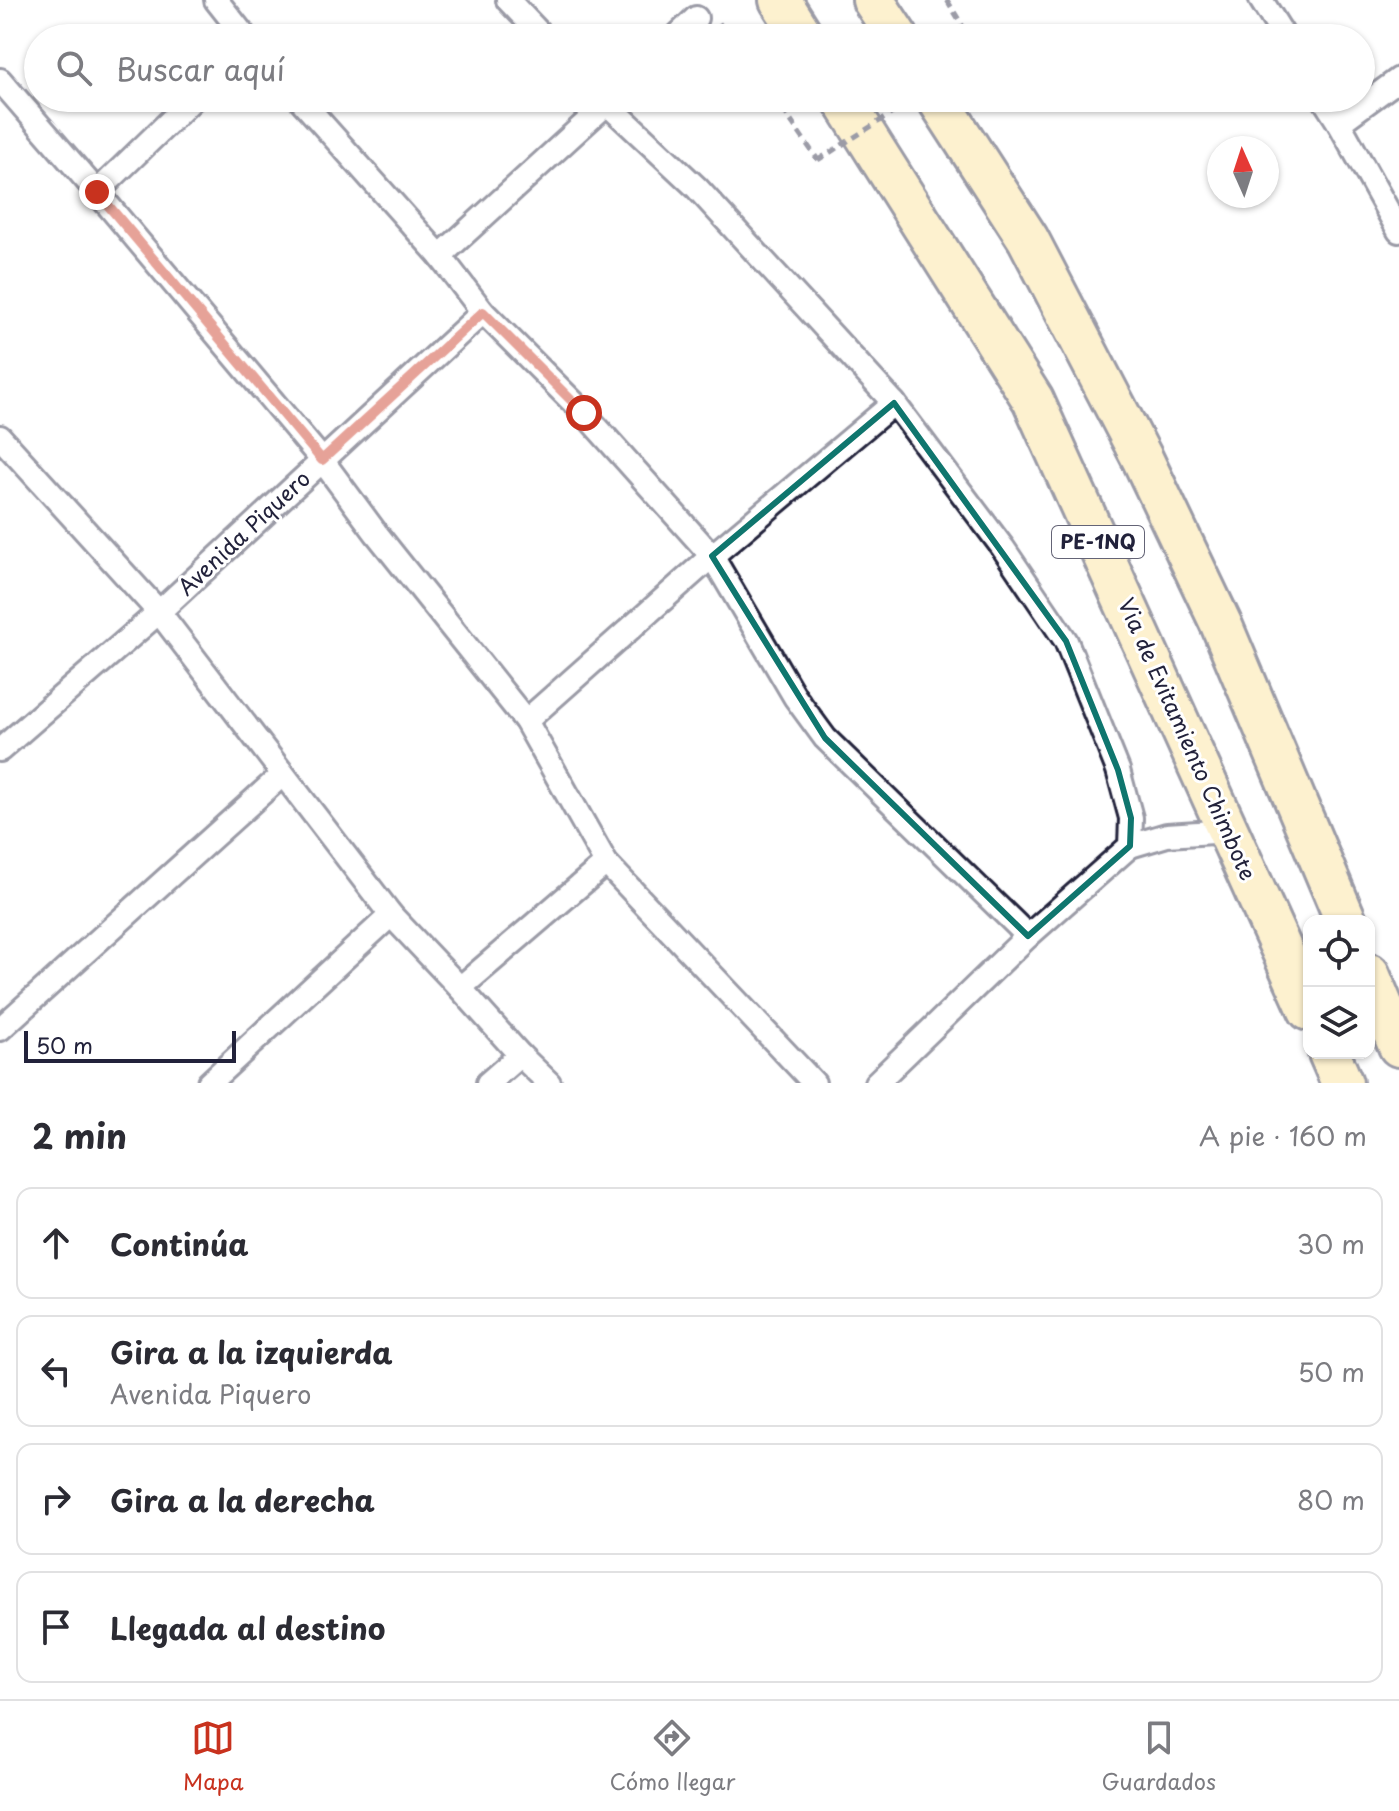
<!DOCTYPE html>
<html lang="es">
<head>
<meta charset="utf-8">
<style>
	body { margin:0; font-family:"Playpen Sans",sans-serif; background:#f7f7f7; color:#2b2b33 }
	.controls { position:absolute; right:24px; bottom:24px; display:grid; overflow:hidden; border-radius:16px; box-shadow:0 2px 6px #0004 }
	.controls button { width:72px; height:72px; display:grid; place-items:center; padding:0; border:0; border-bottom:2px solid #e1e1e2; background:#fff; color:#2b2b33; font:40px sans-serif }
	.compass { position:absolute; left:1207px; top:136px; width:72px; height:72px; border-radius:50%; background:#fff; box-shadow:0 2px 6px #0004; rotate:357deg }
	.scale { position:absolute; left:24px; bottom:20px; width:212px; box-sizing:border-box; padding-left:8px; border:4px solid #22223b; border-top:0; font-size:22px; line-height:28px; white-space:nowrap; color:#22223b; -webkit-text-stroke:6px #fff; paint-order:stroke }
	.stop { position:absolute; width:24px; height:24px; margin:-18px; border:6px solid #c8321e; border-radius:50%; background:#fff }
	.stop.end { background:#c8321e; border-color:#fff; box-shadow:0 2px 8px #0008 }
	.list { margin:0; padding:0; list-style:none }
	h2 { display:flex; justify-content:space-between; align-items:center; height:104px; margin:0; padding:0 32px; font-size:34px }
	h2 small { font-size:26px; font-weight:400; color:#7c7c81 }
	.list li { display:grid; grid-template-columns:52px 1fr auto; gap:24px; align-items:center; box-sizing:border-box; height:112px; margin:0 16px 16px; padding:0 16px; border:2px solid #e1e1e2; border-radius:16px }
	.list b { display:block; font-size:30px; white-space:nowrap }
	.list p { margin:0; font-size:26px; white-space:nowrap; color:#7c7c81 }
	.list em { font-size:26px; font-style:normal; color:#7c7c81 }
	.icon { flex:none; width:44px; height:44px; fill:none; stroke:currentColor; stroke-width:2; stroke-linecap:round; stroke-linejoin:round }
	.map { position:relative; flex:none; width:1399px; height:1083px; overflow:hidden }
	.search { position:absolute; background:#fff; box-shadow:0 2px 6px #0004; left:24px; right:24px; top:24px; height:88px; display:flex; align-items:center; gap:20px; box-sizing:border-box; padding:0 28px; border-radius:44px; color:#7c7c81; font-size:30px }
	.sheet { height:616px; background:#fff }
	nav { display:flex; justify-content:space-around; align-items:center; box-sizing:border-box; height:112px; border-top:2px solid #e1e1e2; background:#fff; font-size:22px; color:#7c7c81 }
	nav a { display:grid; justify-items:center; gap:4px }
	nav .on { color:#c8321e }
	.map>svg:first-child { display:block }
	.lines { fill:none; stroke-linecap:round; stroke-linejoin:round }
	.minor-casing { stroke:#22223b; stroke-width:28 }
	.motorway-casing { stroke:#22223b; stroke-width:46 }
	.path { stroke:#22223b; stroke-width:5; stroke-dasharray:8 6; stroke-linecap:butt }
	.minor { stroke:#fff; stroke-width:22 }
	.motorway { stroke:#fadf96; stroke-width:40 }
	.path-bridge { stroke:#22223b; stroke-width:5; stroke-dasharray:8 6; stroke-linecap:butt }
	.route { stroke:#c8321e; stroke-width:10 }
	.marked { fill:none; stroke:#0f766e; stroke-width:6; stroke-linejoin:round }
	.labels { text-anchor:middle; stroke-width:6; stroke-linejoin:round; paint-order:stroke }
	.shield { fill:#fff; stroke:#646476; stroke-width:2 }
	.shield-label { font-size:20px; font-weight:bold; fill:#22223b }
	.street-label { font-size:22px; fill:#22223b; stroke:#fff }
</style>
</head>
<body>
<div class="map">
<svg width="1399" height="1083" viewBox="0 0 1399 1083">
	<rect width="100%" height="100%" fill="#fff"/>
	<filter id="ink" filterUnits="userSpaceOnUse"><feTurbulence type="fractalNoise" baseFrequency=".0125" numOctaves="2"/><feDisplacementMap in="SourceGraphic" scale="16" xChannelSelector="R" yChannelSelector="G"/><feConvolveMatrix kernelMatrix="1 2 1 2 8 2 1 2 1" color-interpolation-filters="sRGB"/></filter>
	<g filter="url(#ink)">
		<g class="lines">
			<defs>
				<g id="minor">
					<polyline points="216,0 246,38"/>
					<polyline points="508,0 544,38"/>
					<polyline points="1261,0 1285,38"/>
					<polyline points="675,38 696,18"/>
					<polyline points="0,80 97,192 322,460 376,533 526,721 606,863 814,1083"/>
					<polyline points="299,98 440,256 483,312 584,413 712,556 795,697 825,738 1028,936"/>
					<polyline points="601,98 697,188 894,403 1003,548 1066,641 1118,770 1131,818 1130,846 1028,936 876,1083"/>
					<polyline points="1323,98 1339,123 1399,231"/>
					<polyline points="1339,123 1399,79"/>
					<polyline points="97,192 194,98"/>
					<polyline points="440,256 613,98"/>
					<polyline points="0,437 159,612 391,915 460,988 606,863"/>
					<polyline points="526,721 712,556 894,403"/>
					<polyline points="0,750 159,612 483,312"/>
					<polyline points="1130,846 1167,835 1229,831"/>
					<polyline points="460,988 520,1055"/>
					<polyline points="0,1029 283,774"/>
					<polyline points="209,1083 391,915"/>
					<polyline points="488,1083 520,1055 549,1083"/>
				</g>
				<g id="motorway">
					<polyline points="780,0 804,38"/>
					<polyline points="873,0 898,38"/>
					<polyline points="842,98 1033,400 1309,1010"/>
					<polyline points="937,98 1028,239 1142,458 1221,624 1346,921"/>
					<polyline points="1369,974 1399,1046"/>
					<polyline points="1329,1053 1342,1083"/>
				</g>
			</defs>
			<use href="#minor" class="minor-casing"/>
			<use href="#motorway" class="motorway-casing"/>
			<g class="path">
				<polyline points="947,0 970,38"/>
				<polyline points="719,23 730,38"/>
				<polyline points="775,98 818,160"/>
			</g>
			<use href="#minor" class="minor"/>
			<use href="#motorway" class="motorway"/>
			<polyline class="path-bridge" points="818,160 916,98"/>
		</g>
	</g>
	<g class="lines" filter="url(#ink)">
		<polyline class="route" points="97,192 322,460 483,312 584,413"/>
	</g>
	<path d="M0 0H1399V1083H0ZM 894,403 L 1066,641 L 1118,770 L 1131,818 L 1130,846 L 1028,936 L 825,738 L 712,556 Z" fill="#fff" fill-opacity=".55" fill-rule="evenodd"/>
	<path class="marked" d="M 894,403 L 1066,641 L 1118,770 L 1131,818 L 1130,846 L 1028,936 L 825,738 L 712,556 Z"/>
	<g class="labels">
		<rect class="shield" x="1052" y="526" width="92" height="32" rx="6"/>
		<g class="shield-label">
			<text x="1098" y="549">PE-1NQ</text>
		</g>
		<g class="street-label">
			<text transform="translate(244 533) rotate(-43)" y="8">Avenida Piquero</text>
			<text transform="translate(1187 739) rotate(66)" y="8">Via de Evitamiento Chimbote</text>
		</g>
	</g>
</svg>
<div class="controls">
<button><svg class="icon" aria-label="locate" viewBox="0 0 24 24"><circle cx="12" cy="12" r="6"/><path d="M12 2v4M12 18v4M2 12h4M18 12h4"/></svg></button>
<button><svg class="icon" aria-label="layers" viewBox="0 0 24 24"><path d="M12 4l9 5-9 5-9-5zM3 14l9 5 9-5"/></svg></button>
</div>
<svg class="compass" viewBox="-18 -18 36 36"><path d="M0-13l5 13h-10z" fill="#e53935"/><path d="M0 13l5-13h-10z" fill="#7c7c81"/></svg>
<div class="scale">50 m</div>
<div class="stop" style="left:584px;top:413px"></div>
<div class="stop end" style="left:97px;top:192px"></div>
<div class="search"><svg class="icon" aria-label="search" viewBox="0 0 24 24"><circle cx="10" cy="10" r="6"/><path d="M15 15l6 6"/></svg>Buscar aquí</div>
</div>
<section class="sheet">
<h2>2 min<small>A pie · 160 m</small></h2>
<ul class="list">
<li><svg class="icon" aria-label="ahead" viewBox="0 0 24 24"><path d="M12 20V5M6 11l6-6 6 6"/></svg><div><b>Continúa</b></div><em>30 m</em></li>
<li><svg class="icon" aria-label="left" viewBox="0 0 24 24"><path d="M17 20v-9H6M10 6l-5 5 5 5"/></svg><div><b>Gira a la izquierda</b><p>Avenida Piquero</p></div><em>50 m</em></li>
<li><svg class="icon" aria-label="right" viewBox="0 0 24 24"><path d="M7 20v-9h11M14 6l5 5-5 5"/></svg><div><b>Gira a la derecha</b></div><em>80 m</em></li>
<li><svg class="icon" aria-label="arrive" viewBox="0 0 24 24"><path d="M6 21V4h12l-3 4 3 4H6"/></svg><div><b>Llegada al destino</b></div></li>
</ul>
</section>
<nav>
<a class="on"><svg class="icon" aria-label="map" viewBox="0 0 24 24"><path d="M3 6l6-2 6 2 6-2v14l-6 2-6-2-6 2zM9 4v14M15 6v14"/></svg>Mapa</a>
<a><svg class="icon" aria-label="directions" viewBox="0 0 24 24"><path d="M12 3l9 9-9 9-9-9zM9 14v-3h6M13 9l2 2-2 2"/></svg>Cómo llegar</a>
<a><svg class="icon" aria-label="saved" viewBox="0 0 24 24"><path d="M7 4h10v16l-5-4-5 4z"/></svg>Guardados</a>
</nav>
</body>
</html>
